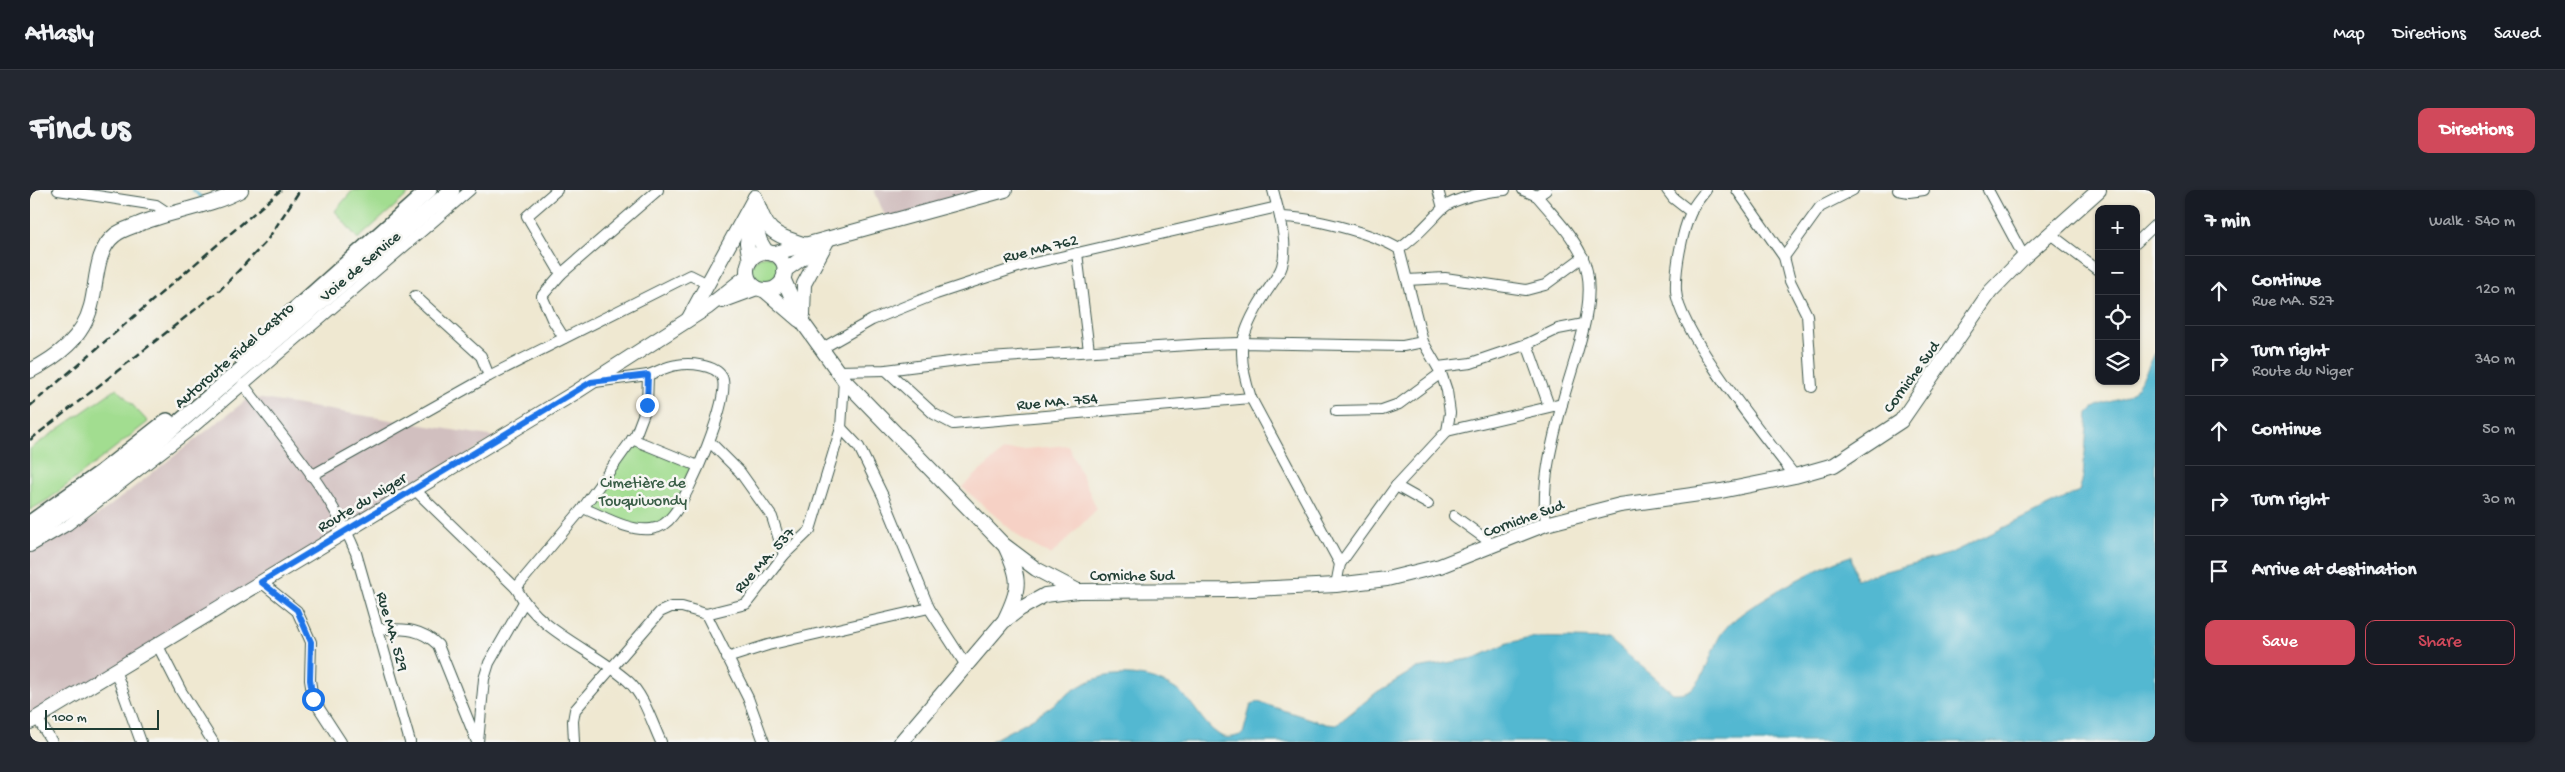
<!DOCTYPE html>
<html lang="en">
<head>
<meta charset="utf-8">
<style>
	body { margin:0; font-family:"Gochi Hand",sans-serif; background:#242831; color:#f1f3f6 }
	.controls { position:absolute; right:15px; top:15px; display:grid; overflow:hidden; border-radius:10px; box-shadow:0 1px 4px #0004 }
	.controls button { width:45px; height:45px; display:grid; place-items:center; padding:0; border:0; border-bottom:1px solid #363941; background:#171b24; color:#f1f3f6; font:25px sans-serif }
	.scale { position:absolute; left:15px; bottom:12px; width:114px; box-sizing:border-box; padding-left:5px; border:2px solid #1f3d34; border-top:0; font-size:14px; line-height:18px; white-space:nowrap; color:#1f3d34; -webkit-text-stroke:4px #f6f6f2; paint-order:stroke }
	.stop { position:absolute; width:15px; height:15px; margin:-11px; border:4px solid #1a73e8; border-radius:50%; background:#fff }
	.stop.end { background:#1a73e8; border-color:#fff; box-shadow:0 1px 5px #0008 }
	.list { margin:0; padding:0; list-style:none }
	h2 { display:flex; justify-content:space-between; align-items:center; height:65px; margin:0; padding:0 20px; font-size:21px }
	h2 small { font-size:16px; font-weight:400; color:#9ea1a6 }
	.list li { display:grid; grid-template-columns:32px 1fr auto; gap:15px; align-items:center; box-sizing:border-box; height:70px; padding:0 20px; border-top:1px solid #363941 }
	.list b { display:block; font-size:19px; white-space:nowrap }
	.list p { margin:0; font-size:16px; white-space:nowrap; color:#9ea1a6 }
	.list em { font-size:16px; font-style:normal; color:#9ea1a6 }
	.actions { display:flex; gap:10px; padding:15px 20px }
	.actions a { flex:1; padding:11px 0; border:1px solid #d1495b; border-radius:10px; text-align:center; font-size:18px; color:#d1495b }
	.actions .main { background:#d1495b; color:#fff }
	.icon { flex:none; width:28px; height:28px; fill:none; stroke:currentColor; stroke-width:2; stroke-linecap:round; stroke-linejoin:round }
	.map { position:relative; flex:none; width:2125px; height:552px; overflow:hidden; border-radius:10px }
	header { display:flex; align-items:center; gap:30px; box-sizing:border-box; height:70px; padding:0 25px; background:#171b24; border-bottom:1px solid #363941 }
	header strong { font-size:24px }
	nav { display:flex; gap:28px; margin-inline-start:auto; font-size:18px }
	.intro { display:flex; align-items:center; justify-content:space-between; box-sizing:border-box; height:120px; padding:0 30px }
	h1 { margin:0; font-size:35px }
	.button { padding:12px 22px; border-radius:10px; background:#d1495b; color:#fff; font-size:18px; font-weight:700 }
	main { display:flex; gap:30px; padding:0 30px }
	aside { flex:1; background:#171b24; border-radius:10px; box-shadow:0 1px 4px #0004 }
	.map>svg:first-child { display:block }
	.built { fill:#f6d1c5 }
	.industrial { fill:#d1bfbf }
	.green { fill:#a2dd90; stroke:#608d62 }
	.water { fill:#52b8d1; stroke:#387a82 }
	.lines { fill:none; stroke-linecap:round; stroke-linejoin:round }
	.stream { stroke:#52b8d1; stroke-width:2.5 }
	.minor-casing { stroke:#3e574c; stroke-width:12 }
	.major-casing { stroke:#3e574c; stroke-width:16 }
	.highway-casing { stroke:#3e574c; stroke-width:18 }
	.minor { stroke:#fff; stroke-width:10 }
	.major { stroke:#fff; stroke-width:14 }
	.highway { stroke:#fff; stroke-width:15 }
	.rail { stroke:#1f3d34; stroke-width:2.5; stroke-dasharray:8 4; stroke-linecap:butt }
	.route { stroke:#1a73e8; stroke-width:6 }
	.labels { text-anchor:middle; stroke-width:5; stroke-linejoin:round; paint-order:stroke }
	.street-label { font-size:16px; fill:#1f3d34; stroke:#f6f6f2 }
	.park-label { font-size:16px; fill:#395d46; stroke:#f6f6f2 }
</style>
</head>
<body>
<header>
<strong>Atlasly</strong>
<nav><a>Map</a><a>Directions</a><a>Saved</a></nav>
</header>
<div class="intro"><h1>Find us</h1><a class="button">Directions</a></div>
<main>
<div class="map">
<svg width="2125" height="552" viewBox="0 0 2125 552">
	<rect width="100%" height="100%" fill="#f6f6f2"/>
	<filter id="ink" filterUnits="userSpaceOnUse"><feTurbulence type="fractalNoise" baseFrequency=".02" numOctaves="2"/><feDisplacementMap in="SourceGraphic" scale="10" xChannelSelector="R" yChannelSelector="G"/><feConvolveMatrix kernelMatrix="1 2 1 2 8 2 1 2 1" color-interpolation-filters="sRGB"/></filter>
	<filter id="wash" filterUnits="userSpaceOnUse"><feTurbulence type="fractalNoise" baseFrequency=".0096" numOctaves="4" result="noise"/><feDisplacementMap in="SourceGraphic" scale="20" xChannelSelector="R" yChannelSelector="G"/><feGaussianBlur stdDeviation="1.12" result="paint"/><feColorMatrix in="noise" values="0 0 0 0 0 0 0 0 0 0 0 0 0 0 0 0 0 1.4 0 .05"/><feComposite in="paint" operator="in"/></filter>
	<g filter="url(#wash)">
		<rect width="100%" height="100%" fill="#efe8d1"/>
		<polygon class="built" points="1038,255 1067,319 1021,365 993,350 932,297 973,261"/>
		<g class="industrial">
			<polygon points="844,0 975,0 858,33"/>
			<polygon points="220,207 466,247 0,531 0,361 67,326"/>
		</g>
		<g class="green">
			<polygon points="323,0 383,0 328,49 305,21"/>
			<circle cx="736" cy="82" r="16"/>
			<polygon points="87,198 118,232 19,309 0,320 0,259"/>
			<polygon points="604,251 664,277 642,324 632,335 606,337 557,317"/>
		</g>
		<path class="water" d="M 2125,163 L 2125,552 L 959,552 C 977,542 996,533 1013,522 C 1034,508 1046,494 1072,487 C 1097,481 1132,487 1152,504 C 1165,515 1173,534 1188,544 C 1196,550 1204,547 1213,544 L 1221,514 L 1228,512 L 1296,534 L 1306,535 L 1347,502 L 1387,478 L 1445,468 L 1478,453 L 1505,447 L 1579,449 L 1643,503 C 1647,503 1654,503 1658,501 C 1677,492 1681,454 1695,439 C 1713,416 1793,374 1821,366 L 1826,389 L 1919,364 L 2049,301 L 2053,288 L 2058,223 C 2068,211 2084,213 2097,206 C 2108,200 2120,174 2125,163 Z"/>
		<g class="lines">
			<polyline class="stream" points="163,0 172,8"/>
		</g>
	</g>
	<g filter="url(#ink)">
		<g class="lines">
			<defs>
				<g id="minor">
					<polyline points="28,0 126,15 138,23"/>
					<polyline points="527,0 497,26 531,84"/>
					<path d="M 1243,0 C 1249,24 1259,52 1252,76 C 1249,86 1239,97 1234,106 C 1209,145 1206,163 1221,208 L 1310,374"/>
					<polyline points="1408,0 1413,18"/>
					<polyline points="1493,0 1507,6 1516,0"/>
					<polyline points="1637,0 1643,8 1661,22"/>
					<path d="M 1676,0 C 1671,7 1664,14 1661,22 C 1652,42 1645,79 1646,101 C 1648,141 1738,251 1765,286"/>
					<polyline points="1707,0 1754,67 1760,91 1777,125 1782,197"/>
					<polyline points="1868,0 1879,2 1894,0"/>
					<polyline points="1958,0 1994,67"/>
					<path d="M 1507,6 C 1523,25 1541,43 1552,66 C 1572,107 1542,173 1532,214 C 1522,253 1511,293 1516,334"/>
					<path d="M 1250,27 C 1281,27 1343,43 1369,59 L 1393,152 L 1411,183 L 1417,201 L 1420,223 L 1417,241 L 1366,296 L 1310,374 L 1306,395"/>
					<polyline points="2019,43 2069,81"/>
					<polyline points="2106,53 2125,35"/>
					<path d="M 1369,59 C 1387,47 1397,34 1412,19 C 1423,8 1459,1 1475,0"/>
					<polyline points="1047,63 1059,161"/>
					<polyline points="1754,67 1790,17 1823,0"/>
					<polyline points="1377,90 1415,88 1496,100 1515,95 1553,67"/>
					<polyline points="385,106 451,166 459,186"/>
					<polyline points="534,148 522,129 512,106 531,84 628,0"/>
					<polyline points="1497,154 1519,216"/>
					<polyline points="791,159 842,130 906,104 991,76 1247,17"/>
					<polyline points="1408,177 1441,173 1497,154 1528,139 1554,134"/>
					<polyline points="856,180 904,224 923,234 1221,208"/>
					<polyline points="807,181 856,180 943,169 1174,154 1211,153 1373,156 1393,152"/>
					<path d="M 213,194 C 253,248 301,301 326,363 L 380,552"/>
					<polyline points="1306,221 1352,220 1369,214 1411,183"/>
					<polyline points="811,238 829,257 853,306 899,418 937,477"/>
					<polyline points="1417,241 1532,214"/>
					<polyline points="602,249 668,276"/>
					<polyline points="680,252 710,282 742,327 754,365"/>
					<polyline points="281,286 459,186 660,85 678,94"/>
					<polyline points="1366,296 1398,314"/>
					<path d="M 384,299 L 486,398 C 510,443 561,458 598,491 C 614,505 622,533 631,552"/>
					<path d="M 553,318 C 573,326 599,342 621,339 C 630,338 638,332 643,325 C 658,307 702,207 692,187 C 685,174 659,173 647,175 C 637,176 627,182 618,185"/>
					<polyline points="1424,326 1464,355"/>
					<polyline points="0,357 38,335 157,243 440,0"/>
					<polyline points="231,392 267,421 281,452 280,490 283,509 311,552"/>
					<polyline points="486,398 553,318 606,244 617,215 618,185 565,192"/>
					<polyline points="676,424 718,508 734,552"/>
					<path d="M 348,439 C 372,439 390,437 408,455 L 447,552"/>
					<polyline points="127,454 151,501 183,552"/>
					<polyline points="697,468 738,455 899,418"/>
					<polyline points="85,480 111,552"/>
					<polyline points="7,528 22,552"/>
					<polyline points="448,552 454,489 459,473 494,412"/>
					<polyline points="544,552 543,531 545,520 630,422 641,417 652,417 676,424 716,414 754,365 780,340 811,238 814,190"/>
				</g>
				<g id="major">
					<path d="M 725,7 C 738,43 740,43 776,55"/>
					<polyline points="723,27 730,51 737,63"/>
					<circle cx="736" cy="81" r="19"/>
					<polyline points="742,64 975,0"/>
					<polyline points="720,71 717,53 721,23"/>
					<polyline points="754,81 792,54"/>
					<polyline points="753,88 773,133 814,190 974,355 1006,379 1048,401"/>
					<polyline points="734,100 769,130"/>
					<polyline points="692,111 727,98"/>
					<polyline points="773,125 774,94 797,51"/>
					<polyline points="659,128 725,7"/>
					<path d="M 0,181 C 27,167 53,148 61,116 C 67,94 65,60 85,45 C 91,40 102,37 109,34 C 142,21 180,17 211,0"/>
					<path d="M 975,429 C 990,398 991,390 976,358"/>
					<polyline points="0,532 546,202 678,117 717,86"/>
					<polyline points="871,552 973,432 990,419 1015,405 1048,401 1202,400 1306,395 1357,389 1410,376 1516,334 1590,315 1691,301 1765,286 1804,275 1871,231 1960,102 1994,67 2069,0"/>
				</g>
				<g id="highway">
					<polyline points="212,167 399,0"/>
					<polyline points="0,333 72,282 137,231"/>
					<polyline points="0,345 77,294 422,0"/>
				</g>
			</defs>
			<use href="#minor" class="minor-casing"/>
			<use href="#major" class="major-casing"/>
			<use href="#highway" class="highway-casing"/>
			<use href="#minor" class="minor"/>
			<use href="#major" class="major"/>
			<use href="#highway" class="highway"/>
			<g class="rail">
				<polyline points="0,216 251,0"/>
				<polyline points="0,250 190,100 236,52 270,0"/>
			</g>
		</g>
	</g>
	<g class="lines" filter="url(#ink)">
		<polyline class="route" points="283,509 280,490 281,452 267,420 231,392 561,192 618,185 617,215"/>
	</g>
	<g class="labels">
		<g class="street-label">
			<text transform="translate(1010 57) rotate(-14)" y="6">Rue MA 762</text>
			<text transform="translate(329 75) rotate(-40)" y="6">Voie de Service</text>
			<text transform="translate(203 164) rotate(-41)" y="6">Autoroute Fidel Castro</text>
			<text transform="translate(1880 186) rotate(-54)" y="6">Corniche Sud</text>
			<text transform="translate(1027 210) rotate(-5)" y="6">Rue MA. 754</text>
			<text transform="translate(331 311) rotate(-31)" y="6">Route du Niger</text>
			<text transform="translate(1493 327) rotate(-20)" y="6">Corniche Sud</text>
			<text transform="translate(733 369) rotate(-48)" y="6">Rue MA. 537</text>
			<text x="1102" y="390">Corniche Sud</text>
			<text transform="translate(364 441) rotate(74)" y="6">Rue MA. 529</text>
		</g>
		<g class="park-label">
			<text x="613" y="297">Cimetière de<tspan x="613" dy="18">Touquiwondy</tspan></text>
		</g>
	</g>
</svg>
<div class="controls">
<button>+</button>
<button>−</button>
<button><svg class="icon" aria-label="locate" viewBox="0 0 24 24"><circle cx="12" cy="12" r="6"/><path d="M12 2v4M12 18v4M2 12h4M18 12h4"/></svg></button>
<button><svg class="icon" aria-label="layers" viewBox="0 0 24 24"><path d="M12 4l9 5-9 5-9-5zM3 14l9 5 9-5"/></svg></button>
</div>
<div class="scale">100 m</div>
<div class="stop" style="left:283px;top:509px"></div>
<div class="stop end" style="left:617px;top:215px"></div>
</div>
<aside>
<h2>7 min<small>Walk · 540 m</small></h2>
<ul class="list">
<li><svg class="icon" aria-label="ahead" viewBox="0 0 24 24"><path d="M12 20V5M6 11l6-6 6 6"/></svg><div><b>Continue</b><p>Rue MA. 527</p></div><em>120 m</em></li>
<li><svg class="icon" aria-label="right" viewBox="0 0 24 24"><path d="M7 20v-9h11M14 6l5 5-5 5"/></svg><div><b>Turn right</b><p>Route du Niger</p></div><em>340 m</em></li>
<li><svg class="icon" aria-label="ahead" viewBox="0 0 24 24"><path d="M12 20V5M6 11l6-6 6 6"/></svg><div><b>Continue</b></div><em>50 m</em></li>
<li><svg class="icon" aria-label="right" viewBox="0 0 24 24"><path d="M7 20v-9h11M14 6l5 5-5 5"/></svg><div><b>Turn right</b></div><em>30 m</em></li>
<li><svg class="icon" aria-label="arrive" viewBox="0 0 24 24"><path d="M6 21V4h12l-3 4 3 4H6"/></svg><div><b>Arrive at destination</b></div></li>
</ul>
<div class="actions"><a class="main">Save</a><a>Share</a></div>
</aside>
</main>
</body>
</html>
